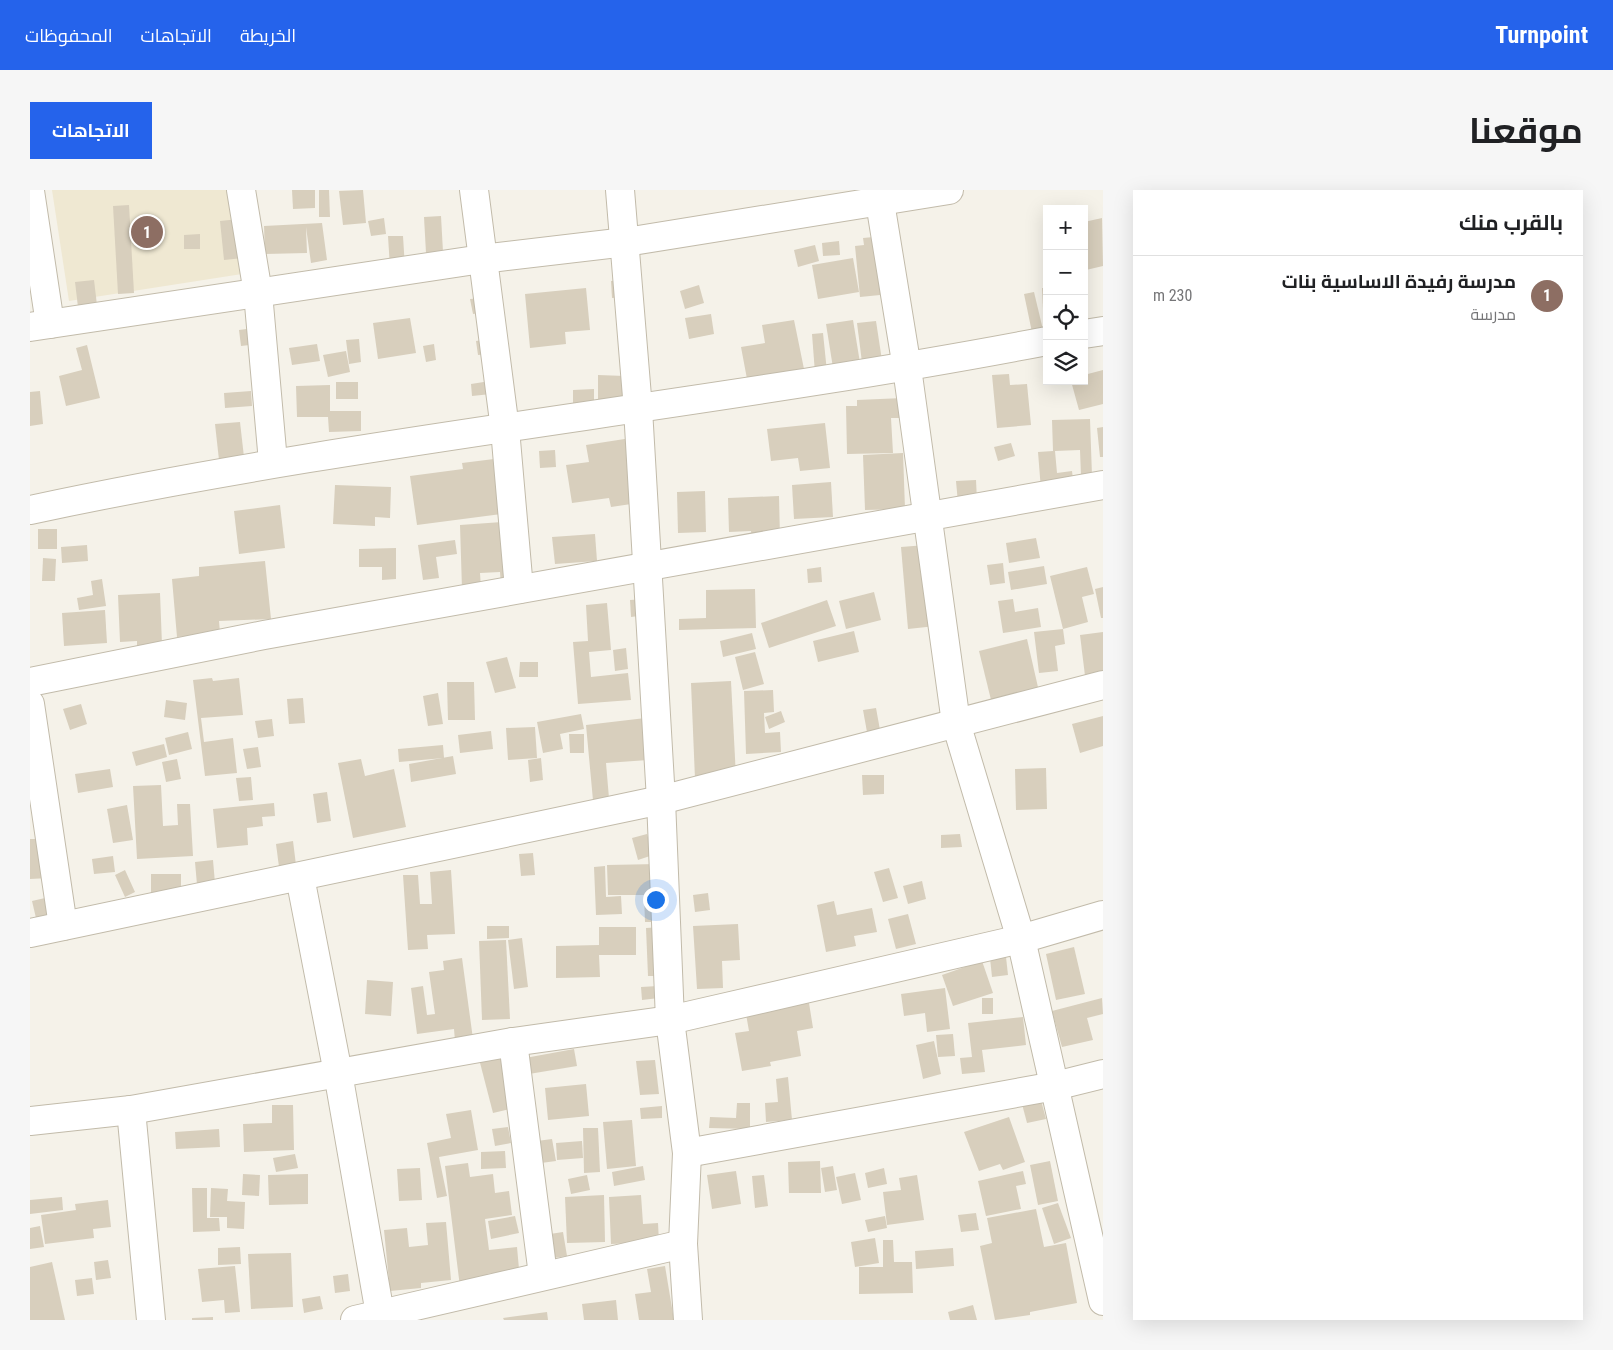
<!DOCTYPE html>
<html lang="ar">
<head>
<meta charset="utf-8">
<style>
	body { margin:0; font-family:"Roboto Condensed",Cairo,sans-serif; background:#f6f6f6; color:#202124; direction:rtl }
	.controls { position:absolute; right:15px; top:15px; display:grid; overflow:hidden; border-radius:0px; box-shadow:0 5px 20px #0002 }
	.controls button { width:45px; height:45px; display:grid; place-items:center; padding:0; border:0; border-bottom:1px solid #e0e0e0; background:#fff; color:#202124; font:25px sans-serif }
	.you { position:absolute; left:625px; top:709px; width:18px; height:18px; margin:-12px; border:4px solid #fff; border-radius:50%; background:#1a73e8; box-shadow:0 0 0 8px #1a73e833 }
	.badge { display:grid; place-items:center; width:32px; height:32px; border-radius:50%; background:#2563eb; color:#fff; font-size:16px; font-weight:700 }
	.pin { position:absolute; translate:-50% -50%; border:2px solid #fff; box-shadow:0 1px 5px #0006 }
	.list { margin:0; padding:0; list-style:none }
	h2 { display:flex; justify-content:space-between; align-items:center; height:65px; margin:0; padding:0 20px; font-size:21px }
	h2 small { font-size:16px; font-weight:400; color:#757577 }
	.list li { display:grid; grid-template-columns:32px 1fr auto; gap:15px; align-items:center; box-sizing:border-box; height:80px; padding:0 20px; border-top:1px solid #e0e0e0 }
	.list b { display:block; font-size:19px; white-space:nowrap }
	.list p { margin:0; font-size:16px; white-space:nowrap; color:#757577 }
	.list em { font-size:16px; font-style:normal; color:#757577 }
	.icon { flex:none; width:28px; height:28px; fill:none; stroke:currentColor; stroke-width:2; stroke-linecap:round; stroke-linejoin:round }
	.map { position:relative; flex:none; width:1073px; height:1130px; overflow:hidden; direction:ltr; border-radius:0px }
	header { display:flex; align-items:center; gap:30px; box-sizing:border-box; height:70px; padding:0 25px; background:#2563eb; color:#fff }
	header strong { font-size:24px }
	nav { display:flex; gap:28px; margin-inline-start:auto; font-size:18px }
	.intro { display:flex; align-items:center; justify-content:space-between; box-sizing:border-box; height:120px; padding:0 30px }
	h1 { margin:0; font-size:35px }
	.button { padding:12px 22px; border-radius:0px; background:#2563eb; color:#fff; font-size:18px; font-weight:700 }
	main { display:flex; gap:30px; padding:0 30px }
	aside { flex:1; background:#fff; border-radius:0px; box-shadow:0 5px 20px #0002 }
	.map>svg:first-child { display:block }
	.education { fill:#efe8d2 }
	.building { fill:#d8cfbd }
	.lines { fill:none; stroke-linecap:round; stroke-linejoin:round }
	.minor-casing { stroke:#c2bbaa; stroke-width:30 }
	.minor { stroke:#fff; stroke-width:28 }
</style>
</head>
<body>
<header>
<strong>Turnpoint</strong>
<nav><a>الخريطة</a><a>الاتجاهات</a><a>المحفوظات</a></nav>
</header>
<div class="intro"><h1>موقعنا</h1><a class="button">الاتجاهات</a></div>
<main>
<aside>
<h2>بالقرب منك<small></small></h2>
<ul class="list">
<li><span class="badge" style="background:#8d6e63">1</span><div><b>مدرسة رفيدة الاساسية بنات</b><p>مدرسة</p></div><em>230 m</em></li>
</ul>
</aside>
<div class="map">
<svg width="1073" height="1130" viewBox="0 0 1073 1130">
	<rect width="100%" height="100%" fill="#f5f2e9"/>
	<polygon class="education" points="22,0 199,0 212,84 39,111"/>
	<g class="building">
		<polygon points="262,0 285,0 285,18 263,19"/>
		<polygon points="289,0 299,0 300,27 289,27"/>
		<polygon points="333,0 336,33 313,35 309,1"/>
		<polygon points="99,15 104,103 88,104 83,16"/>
		<polygon points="411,26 413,62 396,63 394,27"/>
		<polygon points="354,28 356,44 341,46 338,31"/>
		<polygon points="1072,28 1073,76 1056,80 1054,32"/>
		<polygon points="209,29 213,68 194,70 190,31"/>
		<polygon points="292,33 297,70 281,73 276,37 277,63 235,64 234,36"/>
		<polygon points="170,44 170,59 154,59 154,45"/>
		<polygon points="358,46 373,46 375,77 360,78"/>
		<polygon points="854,46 860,104 830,107 825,56 834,55 833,48"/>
		<polygon points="809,51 810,65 793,66 792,53"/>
		<polygon points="785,55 789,71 768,77 764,60"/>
		<polygon points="823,68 829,102 788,109 782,75"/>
		<polygon points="64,90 67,115 48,117 45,92"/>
		<polygon points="595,90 596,107 582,108 581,91"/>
		<polygon points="669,95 674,113 655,119 650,101"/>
		<polygon points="556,98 560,140 535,142 536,154 500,158 495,104"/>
		<polygon points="1012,98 1017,98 1017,141 1014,141"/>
		<polygon points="1004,102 1014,144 1003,147 994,104"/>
		<polygon points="454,108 456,122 443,124 440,109"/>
		<polygon points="681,124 684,144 659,149 655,128"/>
		<polygon points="380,128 386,163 348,169 343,133"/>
		<polygon points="764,130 774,179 717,189 711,157 735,153 732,135"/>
		<polygon points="823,130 831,179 804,184 796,134"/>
		<polygon points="846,131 853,177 833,180 827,133"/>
		<polygon points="224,138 227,154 211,156 209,140"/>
		<polygon points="793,143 797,182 785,183 782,144"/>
		<polygon points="329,149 331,172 319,174 316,150"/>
		<polygon points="460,149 462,164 448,165 446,151"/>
		<polygon points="287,154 290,171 262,175 259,158"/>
		<polygon points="404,154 406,170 396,172 393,156"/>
		<polygon points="57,155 70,208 36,216 29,186 52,180 46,158"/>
		<polygon points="316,161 320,182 298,187 293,165"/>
		<polygon points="1073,180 1073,214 1049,220 1041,191 1054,191 1054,185"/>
		<polygon points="979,184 980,195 997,194 1001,235 967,238 962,185"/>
		<polygon points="568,185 595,186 594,217 568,216"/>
		<polygon points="460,191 461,204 442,206 441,194"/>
		<rect x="306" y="192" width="22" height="17"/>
		<polygon points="300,195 300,221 331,221 331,241 299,242 298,227 267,227 266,196"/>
		<polygon points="564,199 564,218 543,219 543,200"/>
		<polygon points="10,201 13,234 0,236 0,202"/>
		<polygon points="221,201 222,216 195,218 194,203"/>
		<polygon points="873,208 873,228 861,228 863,263 817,264 816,216 827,216 827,210"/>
		<polygon points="1060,229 1062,286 1051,286 1050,260 1025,261 1027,283 1042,281 1044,297 1011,300 1008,262 1023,261 1022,230"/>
		<polygon points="210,232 215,276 190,279 185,234"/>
		<polygon points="795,233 800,278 770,281 768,268 741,271 737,239"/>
		<polygon points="1073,237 1073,267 1070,267 1067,238"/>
		<polygon points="601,248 608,313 581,317 579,308 542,313 536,275 559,272 556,255"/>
		<polygon points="981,253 985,266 968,271 964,257"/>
		<polygon points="525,260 526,277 510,278 509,261"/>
		<polygon points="873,263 875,319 835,320 833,265"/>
		<polygon points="472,268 479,323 387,335 380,286 433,279 432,273"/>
		<polygon points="946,290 947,311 928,313 926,291"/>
		<polygon points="801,292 803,327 764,329 762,295"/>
		<polygon points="305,295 361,297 360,328 345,327 345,336 303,334"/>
		<polygon points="675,301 676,342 648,343 647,302"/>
		<polygon points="749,306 750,348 722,349 721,341 699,342 698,308"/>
		<polygon points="250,315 255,358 209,364 204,321"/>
		<polygon points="472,332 486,377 471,396 470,382 450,383 451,398 432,399 430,335"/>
		<rect x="8" y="339" width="19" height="20"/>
		<polygon points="565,344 567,371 525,374 522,347"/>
		<polygon points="1006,348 1010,368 979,373 976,353"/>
		<polygon points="425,350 427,364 406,367 409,388 393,390 388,355"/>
		<polygon points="57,355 58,371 32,373 31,357"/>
		<polygon points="896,355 915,435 878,439 871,357"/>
		<polygon points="366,358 366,389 352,390 352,377 329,377 329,359"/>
		<polygon points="13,368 26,369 25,391 12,391"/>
		<polygon points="235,371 241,429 189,431 190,443 147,447 142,389 169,386 169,377"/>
		<polygon points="973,373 975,393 960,395 957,375"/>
		<polygon points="1014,376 1017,394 981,400 978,382"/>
		<polygon points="791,377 792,392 778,393 777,379"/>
		<polygon points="1057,377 1064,404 1052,407 1058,432 1033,439 1020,386"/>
		<polygon points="72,389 76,416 49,420 47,408 63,405 61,391"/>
		<polygon points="1073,397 1073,428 1071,428 1065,399"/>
		<polygon points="725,399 726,438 649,440 649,429 676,428 676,400"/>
		<polygon points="844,402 851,430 816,439 809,411"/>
		<polygon points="130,403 132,455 107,456 107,451 90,452 88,405"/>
		<polygon points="615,409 616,425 601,427 600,410"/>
		<polygon points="983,409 985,422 1008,418 1011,437 973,443 968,411"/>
		<polygon points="797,410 806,436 739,458 731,433"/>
		<polygon points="577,413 581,460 559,462 561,487 598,483 601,510 548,514 543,452 558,451 556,415"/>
		<polygon points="75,420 77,453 34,456 32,423"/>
		<polygon points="1033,439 1035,454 1025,456 1028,481 1009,483 1004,442"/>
		<polygon points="824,441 829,462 788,472 783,451"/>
		<polygon points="1073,442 1073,492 1056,494 1050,445"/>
		<polygon points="722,443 726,459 693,467 690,451"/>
		<polygon points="997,449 1010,506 963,518 949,461"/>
		<polygon points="596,458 598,479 585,481 583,460"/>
		<polygon points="725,462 734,494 713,500 705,467"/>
		<polygon points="477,467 486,498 465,503 456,472"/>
		<polygon points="490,472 508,472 508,487 489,487"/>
		<polygon points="182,488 183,491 209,488 213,525 171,528 174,552 203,548 207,583 175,586 163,490"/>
		<polygon points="701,491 706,587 665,589 661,493"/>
		<polygon points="417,492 444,492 445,530 418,530"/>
		<polygon points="743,500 744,522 734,523 735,543 750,542 751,562 716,564 714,501"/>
		<polygon points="408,503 413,534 398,536 393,506"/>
		<polygon points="273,508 275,533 259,534 257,509"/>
		<polygon points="136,510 157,513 155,530 134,527"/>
		<polygon points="51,514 57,534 40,540 33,519"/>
		<polygon points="846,518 850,540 837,542 833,520"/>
		<polygon points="751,521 755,532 739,539 735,527"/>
		<polygon points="551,524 554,539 530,544 533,559 513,563 507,532"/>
		<polygon points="1073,526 1073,556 1050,563 1042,534"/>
		<polygon points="624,527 618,570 576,573 580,620 564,621 556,535"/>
		<polygon points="242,529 244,546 228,548 225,531"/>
		<polygon points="505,537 507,568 478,570 476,538"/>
		<polygon points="461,541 463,559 430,563 428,545"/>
		<polygon points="158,542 162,559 139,565 135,548"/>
		<polygon points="539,544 554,544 554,563 540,563"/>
		<polygon points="134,554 137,567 106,576 102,562"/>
		<polygon points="413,555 414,568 369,572 368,559"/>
		<polygon points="228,557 231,577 217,579 213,559"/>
		<polygon points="423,566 426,584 381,592 379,574"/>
		<polygon points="511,568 513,590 500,592 498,570"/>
		<polygon points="147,569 151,589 136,592 132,572"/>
		<polygon points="331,569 335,586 364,579 376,637 323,648 308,573"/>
		<polygon points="1016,578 1017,619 986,620 985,579"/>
		<polygon points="80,579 83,597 48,603 45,584"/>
		<polygon points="832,585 854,585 854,604 833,605"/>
		<polygon points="221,587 223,610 209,611 206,588"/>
		<polygon points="131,595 133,636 148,635 147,614 160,614 163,666 107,669 103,596"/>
		<polygon points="297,602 301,631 287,633 283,604"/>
		<polygon points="244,613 245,626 232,627 233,636 217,638 218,655 187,658 183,619"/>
		<polygon points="97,615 103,650 83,653 77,619"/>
		<polygon points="617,644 623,665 608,670 602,648"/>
		<polygon points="930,644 932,657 911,658 911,645"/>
		<polygon points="0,649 17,649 19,688 0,689"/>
		<polygon points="263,651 266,675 249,677 246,654"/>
		<polygon points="503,663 505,685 491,686 489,664"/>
		<polygon points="83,666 85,682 64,684 62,669"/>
		<polygon points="183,670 186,705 168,706 165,672"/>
		<polygon points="628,674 629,732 615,732 614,705 578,705 577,675"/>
		<polygon points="575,676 576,707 591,706 592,724 566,725 564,677"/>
		<polygon points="859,678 868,708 853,712 844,682"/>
		<polygon points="95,680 105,702 95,707 85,685"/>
		<polygon points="421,680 425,744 397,745 398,759 378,760 373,685 388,685 390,714 402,714 400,682"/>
		<polygon points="121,684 151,684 151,702 121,703"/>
		<polygon points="892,691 896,709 878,714 873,696"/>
		<polygon points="678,703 680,720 665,722 663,705"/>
		<polygon points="28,705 32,721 6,728 2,711"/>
		<polygon points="804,711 807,725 842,718 847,742 824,746 826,756 796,762 787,715"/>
		<polygon points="878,724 886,754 866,759 858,729"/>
		<polygon points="708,734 710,770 692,771 693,798 667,799 663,736"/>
		<polygon points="457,736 479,736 479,748 457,749"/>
		<polygon points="569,737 606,737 606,765 569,765 570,787 526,788 526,756 569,755"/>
		<polygon points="631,737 633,786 618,786 616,738"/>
		<polygon points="492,748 498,797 484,799 478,750"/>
		<polygon points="476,750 480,829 452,830 449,751"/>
		<polygon points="1044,757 1055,804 1026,810 1016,764"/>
		<polygon points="976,767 978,785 962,787 960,768"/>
		<polygon points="432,768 443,849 425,851 424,839 387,844 381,798 393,796 397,825 405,824 399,782 414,780 413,771"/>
		<polygon points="952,771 963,803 923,816 912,785"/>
		<polygon points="337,790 363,792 361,826 335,824"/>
		<polygon points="628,796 629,808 612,810 611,797"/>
		<polygon points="915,798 920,839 897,842 895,823 874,826 871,804"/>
		<rect x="952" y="808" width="11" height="16"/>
		<polygon points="1072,808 1073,824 1057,828 1063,850 1032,857 1022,821"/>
		<polygon points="779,813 783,838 767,841 771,866 740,872 741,876 712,881 705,843 719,841 716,824"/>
		<polygon points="993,827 996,855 952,860 955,882 932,884 930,868 942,867 938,833"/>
		<polygon points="923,844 925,866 908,867 906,845"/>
		<polygon points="904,851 911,884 893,889 886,855"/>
		<polygon points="544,859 547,876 499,884 495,868"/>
		<polygon points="468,860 484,918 463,923 448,865"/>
		<polygon points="625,870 629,904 610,905 606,871"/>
		<polygon points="758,887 762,930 736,932 735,913 748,912 746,889"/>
		<polygon points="556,894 559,926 518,930 515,898"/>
		<polygon points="1011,910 1016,929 997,933 992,914"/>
		<polygon points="707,913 720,913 720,939 679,938 680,927 706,928"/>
		<polygon points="242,915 263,915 264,960 214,962 213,934 242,933"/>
		<polygon points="632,916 632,928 611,929 610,918"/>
		<polygon points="441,920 448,960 409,967 417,1006 407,1008 397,953 421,948 416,924"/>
		<polygon points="979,927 995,972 973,980 970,974 949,981 934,942"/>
		<polygon points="602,930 606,976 577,979 573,932"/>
		<polygon points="478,937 481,953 465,956 462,939"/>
		<polygon points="553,938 568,938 570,982 554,983"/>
		<polygon points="189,939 190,957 146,959 145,942"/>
		<polygon points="522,949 526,971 511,973 507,951"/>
		<polygon points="552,951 553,968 527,970 526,953"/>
		<polygon points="475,961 476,978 451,979 451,962"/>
		<polygon points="265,964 268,978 246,982 243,968"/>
		<polygon points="790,971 791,1003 759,1003 758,972"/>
		<polygon points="1020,971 1028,1011 1008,1015 1000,975"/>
		<polygon points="438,973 440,987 463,984 465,1003 479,1001 482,1025 455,1029 459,1060 487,1057 489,1079 457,1084 459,1093 430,1097 415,976"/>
		<polygon points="613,976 615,990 584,996 582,982"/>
		<polygon points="803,976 807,1000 795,1002 791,978"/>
		<polygon points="390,978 392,1010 369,1011 367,979"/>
		<polygon points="854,978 857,994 838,998 835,983"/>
		<polygon points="706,981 711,1014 682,1019 677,985"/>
		<polygon points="993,981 996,994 986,996 991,1019 956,1026 948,991"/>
		<polygon points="825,983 831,1010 812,1014 806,987"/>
		<polygon points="213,984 230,985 229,1006 212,1005"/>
		<polygon points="278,984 278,1014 239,1015 238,985"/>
		<polygon points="557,985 560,1000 541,1004 538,989"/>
		<polygon points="734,985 738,1016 725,1018 722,986"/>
		<polygon points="887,985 894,1030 857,1035 853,1002 871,1000 869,988"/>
		<polygon points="162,998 177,998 177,1028 189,1028 190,1041 163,1042"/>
		<polygon points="181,998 198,999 197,1011 215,1012 214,1039 197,1038 197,1027 180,1027"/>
		<polygon points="574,1005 575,1052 537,1053 535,1007"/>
		<polygon points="611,1005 613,1034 628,1033 629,1052 581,1054 579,1007"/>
		<polygon points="32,1007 33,1020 0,1024 0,1010"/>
		<polygon points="78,1010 81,1037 63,1039 64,1048 15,1054 11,1025 46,1020 45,1014"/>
		<polygon points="1028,1013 1041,1048 1024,1054 1012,1018"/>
		<polygon points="1006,1019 1014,1057 1036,1053 1047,1113 1000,1122 1000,1125 965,1130 950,1056 962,1053 957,1028"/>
		<polygon points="946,1023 949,1040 931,1042 928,1025"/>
		<polygon points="485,1026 489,1043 461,1049 458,1031"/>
		<polygon points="855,1026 857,1038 838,1042 835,1030"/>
		<polygon points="416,1032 421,1090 391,1093 391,1098 360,1101 354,1040 377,1038 379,1057 398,1055 396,1033"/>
		<polygon points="10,1036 14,1057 0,1059 0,1038"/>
		<polygon points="533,1042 537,1066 524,1068 520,1044"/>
		<polygon points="845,1048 849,1073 825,1077 821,1052"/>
		<polygon points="853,1050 863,1050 864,1072 882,1072 883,1103 829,1104 829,1077 853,1077"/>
		<polygon points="210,1057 211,1074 188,1075 188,1058"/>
		<polygon points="923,1058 924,1076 886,1079 885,1061"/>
		<polygon points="261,1063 263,1117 221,1119 218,1064"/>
		<polygon points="78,1070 81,1088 66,1090 64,1072"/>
		<polygon points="22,1072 35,1130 0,1130 0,1077"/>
		<polygon points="205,1076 210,1122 195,1123 194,1110 172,1112 168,1079"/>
		<polygon points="635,1076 644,1130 609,1130 605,1104 621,1102 617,1079"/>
		<polygon points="318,1084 320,1101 305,1103 303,1086"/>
		<polygon points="62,1088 64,1104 47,1106 45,1090"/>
		<polygon points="290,1106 293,1119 274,1123 272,1109"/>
		<polygon points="586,1110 588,1130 554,1130 552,1114"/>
		<polygon points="943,1115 947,1130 920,1130 918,1122"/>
		<polygon points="517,1122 518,1130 474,1130 473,1128"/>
		<polygon points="183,1127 183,1130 162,1130 162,1128"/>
	</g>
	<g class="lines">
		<defs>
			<g id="minor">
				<polyline points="211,0 228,103 243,272"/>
				<polyline points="444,0 475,239 489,399"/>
				<polyline points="590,0 608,219 631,610 640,830 657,963 653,1054 658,1130"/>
				<polyline points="848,0 877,178 926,533 991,749 1073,1111"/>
				<polyline points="0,1 20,134"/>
				<polyline points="0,137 452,69 596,52 919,0"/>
				<polyline points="1054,144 1073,141"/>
				<path d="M 0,320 C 336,248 679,216 1017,151"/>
				<polyline points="0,492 234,445 1073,295"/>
				<polyline points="0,514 33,736"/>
				<polyline points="270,687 308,883 350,1124"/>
				<polyline points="0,743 631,610 1073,495"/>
				<polyline points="483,852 513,1085"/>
				<polyline points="101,920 121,1130"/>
				<polyline points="0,931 101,920 483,852 640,830 991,749 1073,725"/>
				<polyline points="657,963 1025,896 1073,884"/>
				<polyline points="325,1130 653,1054"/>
			</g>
		</defs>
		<use href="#minor" class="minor-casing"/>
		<use href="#minor" class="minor"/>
	</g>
</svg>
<div class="controls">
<button>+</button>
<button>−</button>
<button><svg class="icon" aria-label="locate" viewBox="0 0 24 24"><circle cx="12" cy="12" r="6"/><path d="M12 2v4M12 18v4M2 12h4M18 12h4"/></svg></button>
<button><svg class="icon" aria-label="layers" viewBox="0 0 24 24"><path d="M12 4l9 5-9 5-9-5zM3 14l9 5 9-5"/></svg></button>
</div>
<div class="you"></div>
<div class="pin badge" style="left:117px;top:42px;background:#8d6e63">1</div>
</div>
</main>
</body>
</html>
